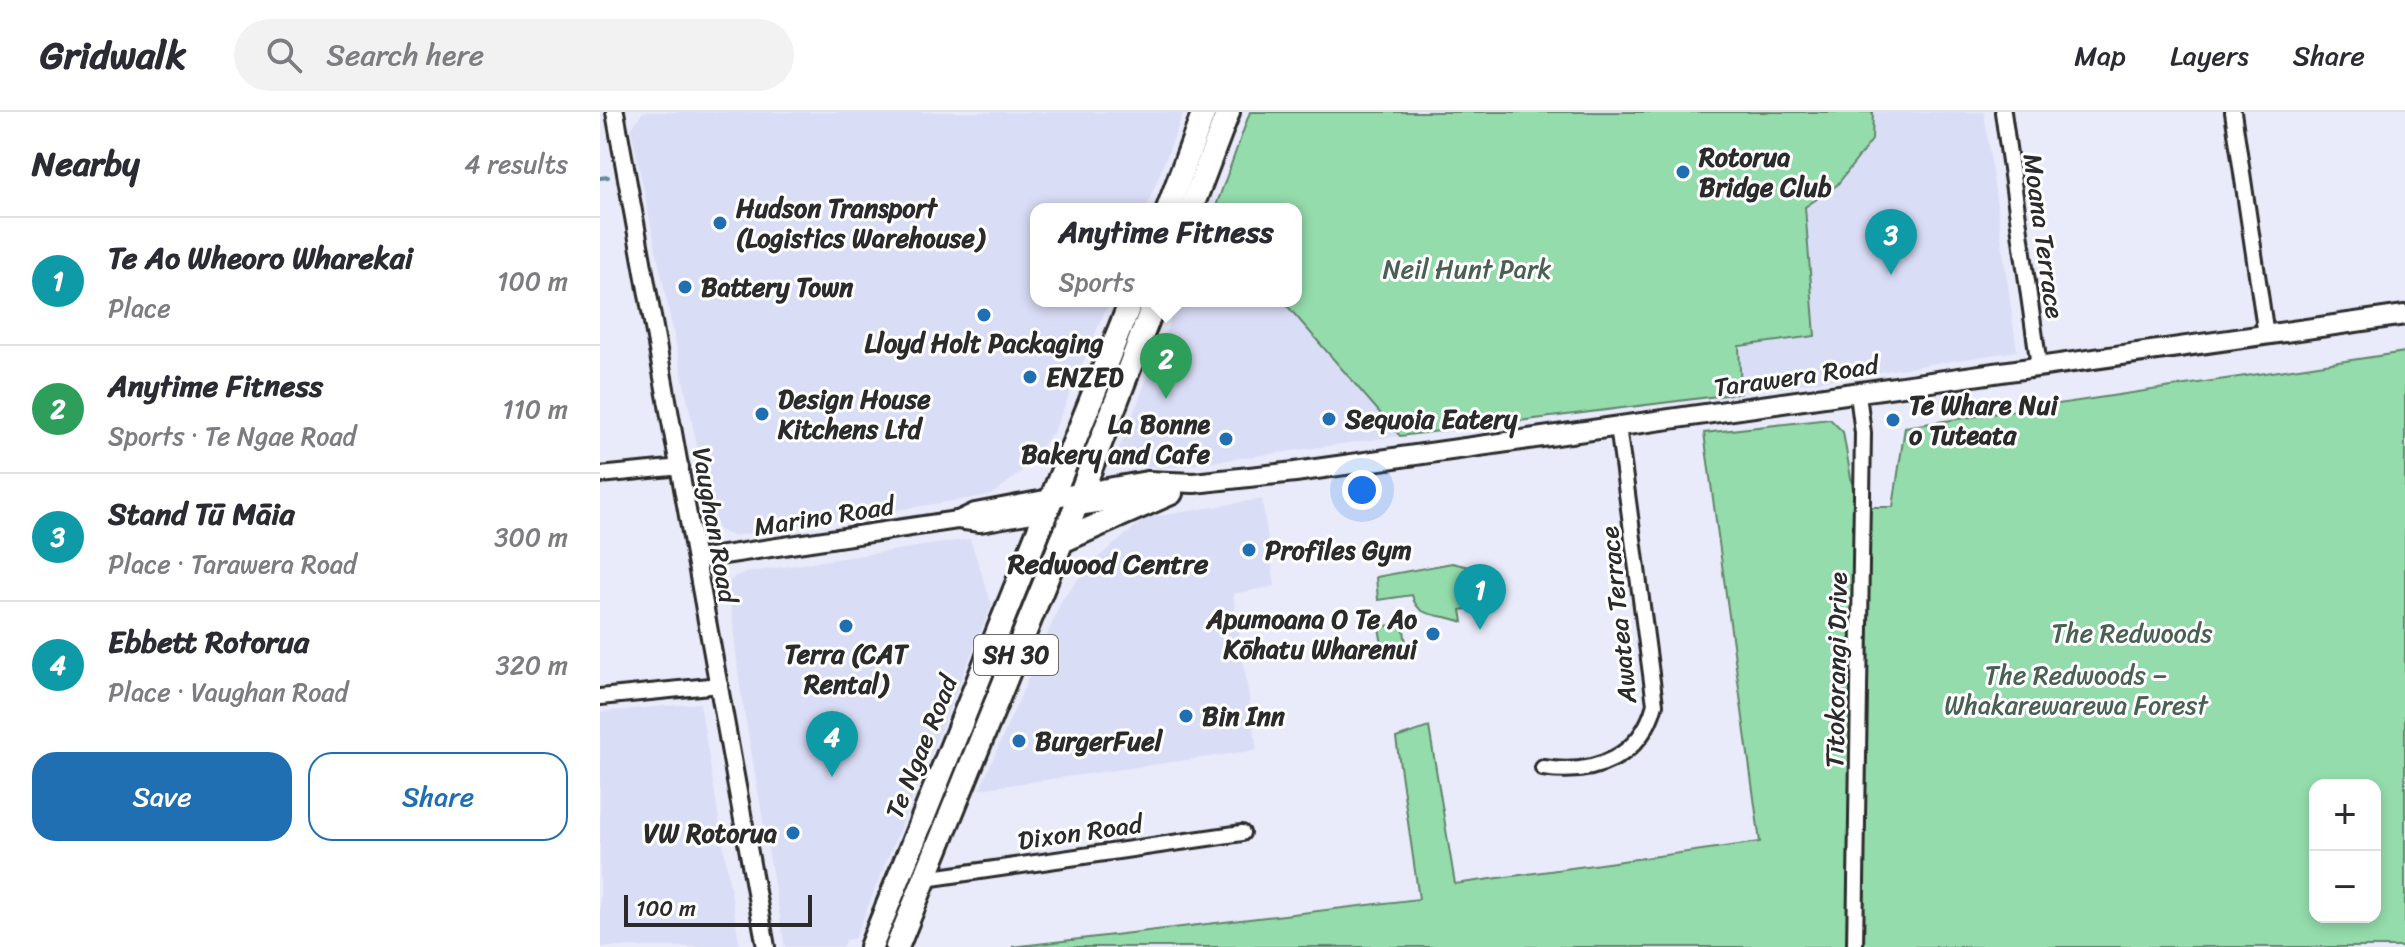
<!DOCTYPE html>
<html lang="en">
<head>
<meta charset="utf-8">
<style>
	body { margin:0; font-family:Sriracha,sans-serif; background:#f2f2f3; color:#2b2b33 }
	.controls { position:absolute; right:24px; bottom:24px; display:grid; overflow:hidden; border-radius:16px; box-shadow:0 4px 12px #0003 }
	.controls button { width:72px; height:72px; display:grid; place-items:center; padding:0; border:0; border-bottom:2px solid #e1e1e2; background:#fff; color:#2b2b33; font:40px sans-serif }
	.scale { position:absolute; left:24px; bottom:20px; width:188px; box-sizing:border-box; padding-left:8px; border:4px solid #2b2b2b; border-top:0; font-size:22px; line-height:28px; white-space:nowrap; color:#2b2b2b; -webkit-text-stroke:6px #fff; paint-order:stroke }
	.you { position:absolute; left:762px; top:378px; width:28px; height:28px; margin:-20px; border:6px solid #fff; border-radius:50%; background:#1a73e8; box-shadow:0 0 0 12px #1a73e833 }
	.badge { display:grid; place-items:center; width:52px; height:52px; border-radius:50%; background:#1f6fb2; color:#fff; font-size:26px; font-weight:700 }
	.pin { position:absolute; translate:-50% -66px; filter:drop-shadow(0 2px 4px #0008) }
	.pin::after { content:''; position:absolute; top:42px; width:28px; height:24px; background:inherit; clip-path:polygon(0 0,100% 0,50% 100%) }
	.popup { position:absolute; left:430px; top:91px; width:272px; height:104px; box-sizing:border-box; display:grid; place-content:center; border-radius:16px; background:#fff; filter:drop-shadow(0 2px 6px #0005); font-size:26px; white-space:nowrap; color:#7c7c81 }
	.popup b { font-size:30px; color:#2b2b33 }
	.popup::after { content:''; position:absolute; left:50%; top:100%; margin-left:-16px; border:16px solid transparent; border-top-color:#fff }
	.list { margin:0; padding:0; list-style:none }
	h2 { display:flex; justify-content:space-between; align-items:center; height:104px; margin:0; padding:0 32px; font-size:34px }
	h2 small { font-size:26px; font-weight:400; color:#7c7c81 }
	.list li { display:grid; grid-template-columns:52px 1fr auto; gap:24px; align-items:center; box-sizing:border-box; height:128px; padding:0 32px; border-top:2px solid #e1e1e2 }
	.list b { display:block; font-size:30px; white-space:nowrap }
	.list p { margin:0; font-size:26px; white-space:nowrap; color:#7c7c81 }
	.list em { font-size:26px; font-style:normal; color:#7c7c81 }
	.actions { display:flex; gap:16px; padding:24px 32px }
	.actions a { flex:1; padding:18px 0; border:2px solid #1f6fb2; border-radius:24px; text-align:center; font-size:28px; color:#1f6fb2 }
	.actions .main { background:#1f6fb2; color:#fff }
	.icon { flex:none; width:44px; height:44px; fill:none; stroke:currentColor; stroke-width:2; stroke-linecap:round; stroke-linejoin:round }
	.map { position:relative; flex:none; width:1805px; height:835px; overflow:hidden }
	header { display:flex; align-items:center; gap:48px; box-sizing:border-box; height:112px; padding:0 40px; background:#fff; border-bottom:2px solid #e1e1e2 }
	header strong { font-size:38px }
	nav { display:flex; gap:44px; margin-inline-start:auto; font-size:28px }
	.search { width:560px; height:72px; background:#f2f2f3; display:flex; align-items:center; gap:20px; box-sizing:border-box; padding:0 28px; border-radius:44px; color:#7c7c81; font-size:30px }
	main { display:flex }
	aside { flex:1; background:#fff }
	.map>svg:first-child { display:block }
	.built { fill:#daddf6 }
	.green { fill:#94dcac; stroke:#60846c; stroke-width:2; fill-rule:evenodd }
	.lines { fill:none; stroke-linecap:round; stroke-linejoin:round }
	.stream { stroke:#5d8c96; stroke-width:4 }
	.minor-casing { stroke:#2b2b2b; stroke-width:20 }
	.tertiary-casing { stroke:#2b2b2b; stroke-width:22 }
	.secondary-casing { stroke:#2b2b2b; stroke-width:24 }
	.trunk-casing { stroke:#2b2b2b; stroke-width:28 }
	.minor { stroke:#fff; stroke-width:14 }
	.tertiary { stroke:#fff; stroke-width:16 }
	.secondary { stroke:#fff; stroke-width:18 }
	.trunk { stroke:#fff; stroke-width:22 }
	.poi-dot { fill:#1f6fb2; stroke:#fff; stroke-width:3 }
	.labels { text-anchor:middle; stroke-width:6; stroke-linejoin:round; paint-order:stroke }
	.shield { fill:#fff; stroke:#6b6b6b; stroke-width:2 }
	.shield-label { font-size:24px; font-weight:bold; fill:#2b2b2b }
	.poi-label { font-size:26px; font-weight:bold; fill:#2b2b2b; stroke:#fff; text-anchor:start }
	.street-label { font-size:26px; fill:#2b2b2b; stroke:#fff }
	.park-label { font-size:26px; fill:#4a6052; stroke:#fff }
	.neighbourhood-label { font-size:28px; font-weight:bold; fill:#2b2b2b; stroke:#fff }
</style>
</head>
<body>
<header>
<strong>Gridwalk</strong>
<div class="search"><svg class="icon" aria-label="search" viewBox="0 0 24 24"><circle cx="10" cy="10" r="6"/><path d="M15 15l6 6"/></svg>Search here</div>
<nav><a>Map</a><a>Layers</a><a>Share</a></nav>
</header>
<main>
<aside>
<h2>Nearby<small>4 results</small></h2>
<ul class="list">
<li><span class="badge" style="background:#0f9aa8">1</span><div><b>Te Ao Wheoro Wharekai</b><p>Place</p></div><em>100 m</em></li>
<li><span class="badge" style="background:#2e9e5b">2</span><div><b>Anytime Fitness</b><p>Sports · Te Ngae Road</p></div><em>110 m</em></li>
<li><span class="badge" style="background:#0f9aa8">3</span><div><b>Stand Tū Māia</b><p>Place · Tarawera Road</p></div><em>300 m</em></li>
<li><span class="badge" style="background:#0f9aa8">4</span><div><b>Ebbett Rotorua</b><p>Place · Vaughan Road</p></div><em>320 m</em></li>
</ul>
<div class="actions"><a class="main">Save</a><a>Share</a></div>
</aside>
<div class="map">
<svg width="1805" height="835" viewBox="0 0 1805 835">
	<rect width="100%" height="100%" fill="#e9ebfa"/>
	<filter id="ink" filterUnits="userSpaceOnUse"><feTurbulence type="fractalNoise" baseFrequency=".0125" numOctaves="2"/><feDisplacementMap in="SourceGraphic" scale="16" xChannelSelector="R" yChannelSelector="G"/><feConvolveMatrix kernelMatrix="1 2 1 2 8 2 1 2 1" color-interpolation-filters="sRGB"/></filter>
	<g filter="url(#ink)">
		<g class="built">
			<polygon points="43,0 584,0 546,97 436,97 436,189 509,189 454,319 420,361 391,383 132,424 121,419 113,411 31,17"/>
			<polygon points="1273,0 1384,0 1417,239 1141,281 1138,234 1215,224 1205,95 1237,73 1272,28"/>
			<polygon points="578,189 683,189 800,324 575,355 523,354 517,349 517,342"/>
			<polygon points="662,387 675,474 633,482 657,638 380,677 463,486 489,453 546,406"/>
			<polygon points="370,427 392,492 255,826 246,828 242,835 185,835 140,575 128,471 135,464 150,460"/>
			<polygon points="100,591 140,835 0,835 0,600"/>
		</g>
		<g class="green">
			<polygon points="650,0 1273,0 1272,28 1237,73 1205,95 1215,224 1139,234 1141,281 800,324 683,189 696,189 696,97 615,97"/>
			<path d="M 1805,240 L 1805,835 L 412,835 L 819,787 L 796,626 L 829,615 L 855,772 L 1160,730 L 1104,321 L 1230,307 L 1243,320 L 1256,395 L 1293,395 L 1305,315 ZM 1715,673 L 1775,673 L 1775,805 L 1715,805 Z"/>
			<path d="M 852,451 L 874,456 L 877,486 L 886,485 L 888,492 L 861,498 L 863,510 C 838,500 818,508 812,483 L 778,488 L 776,465 Z"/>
			<polygon points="803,511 807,539 784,545 779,515"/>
		</g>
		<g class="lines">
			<polyline class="stream" points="0,66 8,65"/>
			<defs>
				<g id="minor">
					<polyline points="1403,0 1439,254"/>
					<polyline points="1633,0 1666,223"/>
					<polyline points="0,363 81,355"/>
					<polyline points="0,585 120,573"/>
					<path d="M 943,656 C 995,664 1041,645 1055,592 L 1018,314"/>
					<polyline points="325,767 642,721"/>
					<polyline points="1255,835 1263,321 1258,282"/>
				</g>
				<g id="tertiary">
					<polyline points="15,0 166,835"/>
					<polyline points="358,408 375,400 450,386"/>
					<polyline points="97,447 357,408 380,411 444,400"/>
				</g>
				<g id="secondary">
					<polyline points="450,386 547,369 594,371 695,360 1805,203"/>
					<polyline points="484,393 561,381"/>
				</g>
				<g id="trunk">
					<polyline points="568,97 604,0"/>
					<polyline points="591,97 628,0"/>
					<polyline points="462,429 571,381"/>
					<polyline points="271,835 531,189"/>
					<polyline points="297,835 476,394 555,189"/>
				</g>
			</defs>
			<use href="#minor" class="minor-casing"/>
			<use href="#tertiary" class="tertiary-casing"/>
			<use href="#secondary" class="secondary-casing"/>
			<use href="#trunk" class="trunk-casing"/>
			<use href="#minor" class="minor"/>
			<use href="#tertiary" class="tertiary"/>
			<use href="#secondary" class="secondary"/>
			<use href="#trunk" class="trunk"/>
		</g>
	</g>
	<g class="poi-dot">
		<circle cx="1083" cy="60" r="8"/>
		<circle cx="120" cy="111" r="8"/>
		<circle cx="85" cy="175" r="8"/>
		<circle cx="384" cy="203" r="8"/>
		<circle cx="430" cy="265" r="8"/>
		<circle cx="162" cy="302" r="8"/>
		<circle cx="729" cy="307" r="8"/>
		<circle cx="1293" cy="308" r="8"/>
		<circle cx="626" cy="327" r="8"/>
		<circle cx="649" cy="438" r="8"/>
		<circle cx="246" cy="514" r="8"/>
		<circle cx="833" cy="522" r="8"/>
		<circle cx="586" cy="604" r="8"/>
		<circle cx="419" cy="629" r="8"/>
		<circle cx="193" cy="721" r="8"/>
	</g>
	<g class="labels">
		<rect class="shield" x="374" y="523" width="84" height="40" rx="6"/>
		<g class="shield-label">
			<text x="416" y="551">SH 30</text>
		</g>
		<g class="poi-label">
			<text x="1099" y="54">Rotorua<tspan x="1099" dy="30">Bridge Club</tspan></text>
			<text x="136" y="105">Hudson Transport<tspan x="136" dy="30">(Logistics Warehouse)</tspan></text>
			<text x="101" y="184">Battery Town</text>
			<text x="384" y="240" text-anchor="middle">Lloyd Holt Packaging</text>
			<text x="446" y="274">ENZED</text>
			<text x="178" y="296">Design House<tspan x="178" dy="30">Kitchens Ltd</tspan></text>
			<text x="1309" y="302">Te Whare Nui<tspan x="1309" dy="30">o Tuteata</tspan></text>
			<text x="745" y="316">Sequoia Eatery</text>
			<text x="610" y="321" text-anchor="end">La Bonne<tspan x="610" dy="30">Bakery and Cafe</tspan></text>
			<text x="665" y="447">Profiles Gym</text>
			<text x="817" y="516" text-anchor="end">Apumoana O Te Ao<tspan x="817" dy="30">Kōhatu Wharenui</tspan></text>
			<text x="246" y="551" text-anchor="middle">Terra (CAT<tspan x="246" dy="30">Rental)</tspan></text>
			<text x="602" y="613">Bin Inn</text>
			<text x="435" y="638">BurgerFuel</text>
			<text x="177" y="730" text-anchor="end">VW Rotorua</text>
		</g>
		<g class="street-label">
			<text transform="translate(1444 124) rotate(82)" y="9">Moana Terrace</text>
			<text transform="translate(1196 264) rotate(-8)" y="9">Tarawera Road</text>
			<text transform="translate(224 404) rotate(-9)" y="9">Marino Road</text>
			<text transform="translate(115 413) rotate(80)" y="9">Vaughan Road</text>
			<text transform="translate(1018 503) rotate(-96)" y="9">Awatea Terrace</text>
			<text transform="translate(1236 558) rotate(-89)" y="9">Tītokorangi Drive</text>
			<text transform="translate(321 635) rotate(-68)" y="9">Te Ngae Road</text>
			<text transform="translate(480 720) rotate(-8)" y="9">Dixon Road</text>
		</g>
		<g class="park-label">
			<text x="867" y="166">Neil Hunt Park</text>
			<text x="1532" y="530">The Redwoods</text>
			<text x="1476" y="572">The Redwoods –<tspan x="1476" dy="30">Whakarewarewa Forest</tspan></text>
		</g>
		<g class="neighbourhood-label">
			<text x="508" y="461">Redwood Centre</text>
		</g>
	</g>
</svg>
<div class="controls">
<button>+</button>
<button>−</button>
</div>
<div class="scale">100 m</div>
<div class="you"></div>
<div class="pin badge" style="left:880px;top:518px;background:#0f9aa8">1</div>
<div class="pin badge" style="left:566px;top:287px;background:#2e9e5b">2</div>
<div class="popup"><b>Anytime Fitness</b>Sports</div>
<div class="pin badge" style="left:1291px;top:163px;background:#0f9aa8">3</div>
<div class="pin badge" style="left:232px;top:665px;background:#0f9aa8">4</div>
</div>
</main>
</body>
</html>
